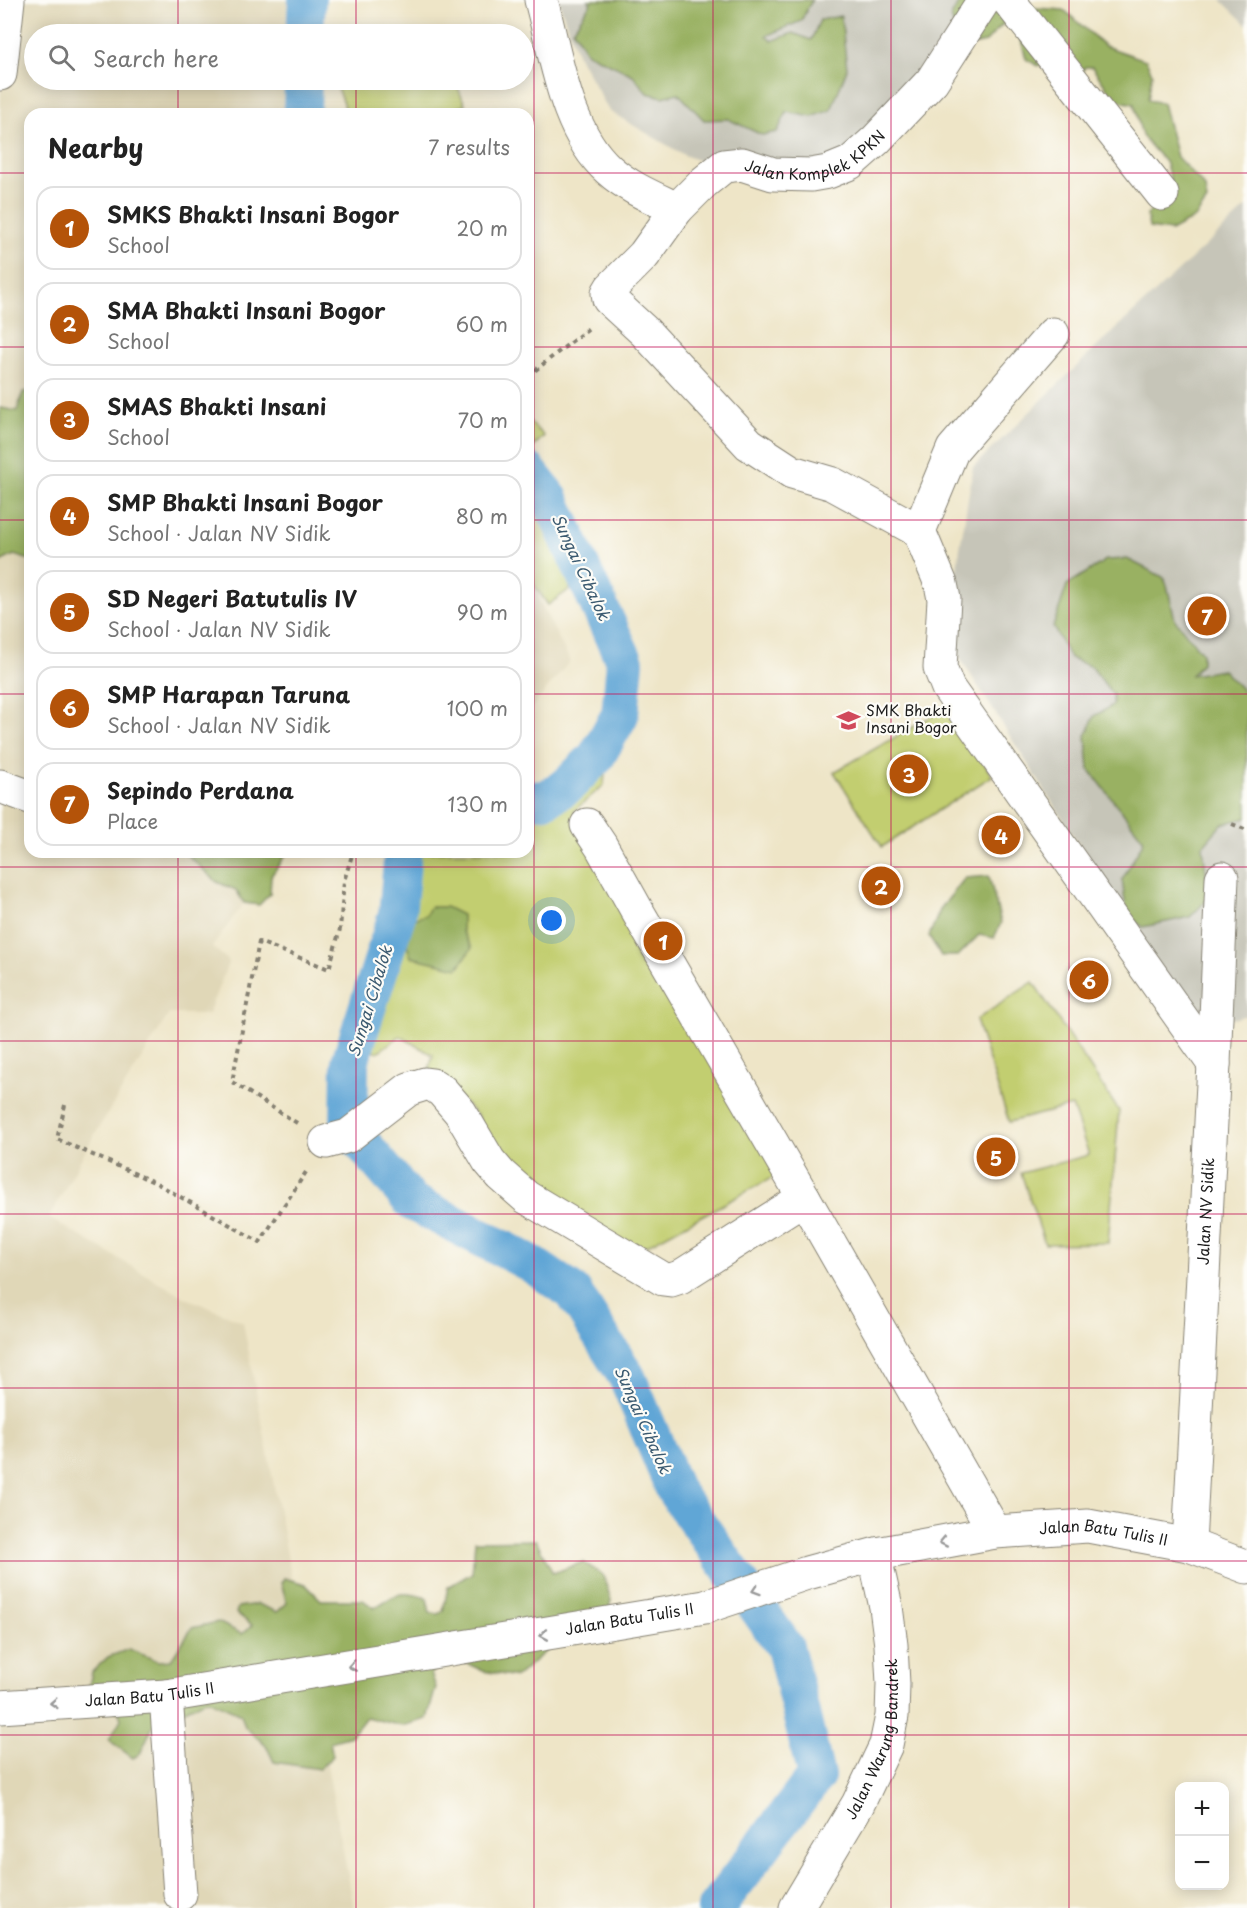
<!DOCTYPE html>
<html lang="en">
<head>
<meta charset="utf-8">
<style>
	body { margin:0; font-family:"Playpen Sans",sans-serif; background:#f2f2f2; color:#222 }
	.controls { position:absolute; right:18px; bottom:18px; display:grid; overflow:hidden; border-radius:12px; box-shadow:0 3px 15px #0003 }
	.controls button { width:54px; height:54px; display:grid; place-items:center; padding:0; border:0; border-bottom:2px solid #e0e0e0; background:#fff; color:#222; font:30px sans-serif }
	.you { position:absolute; left:552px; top:921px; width:21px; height:21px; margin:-15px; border:4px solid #fff; border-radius:50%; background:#1a73e8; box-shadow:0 0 0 9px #1a73e833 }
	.badge { display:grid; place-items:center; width:39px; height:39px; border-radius:50%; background:#b45309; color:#fff; font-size:20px; font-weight:700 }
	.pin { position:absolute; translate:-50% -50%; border:3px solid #fff; box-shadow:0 2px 6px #0006 }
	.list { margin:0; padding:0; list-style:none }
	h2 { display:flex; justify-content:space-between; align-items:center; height:78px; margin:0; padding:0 24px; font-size:26px }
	h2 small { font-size:20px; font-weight:400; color:#767676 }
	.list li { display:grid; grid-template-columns:39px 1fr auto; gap:18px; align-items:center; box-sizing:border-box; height:84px; margin:0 12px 12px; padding:0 12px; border:2px solid #e0e0e0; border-radius:18px }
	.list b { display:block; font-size:22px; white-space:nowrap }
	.list p { margin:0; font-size:20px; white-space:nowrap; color:#767676 }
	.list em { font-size:20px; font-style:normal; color:#767676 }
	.icon { flex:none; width:33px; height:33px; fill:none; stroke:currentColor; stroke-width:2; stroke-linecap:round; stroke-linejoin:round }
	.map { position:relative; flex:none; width:1247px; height:1908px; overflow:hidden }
	.search { position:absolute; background:#fff; box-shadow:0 3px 15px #0003; left:24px; top:24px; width:510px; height:66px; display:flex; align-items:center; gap:15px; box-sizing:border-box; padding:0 21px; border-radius:33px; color:#767676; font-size:22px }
	.panel { position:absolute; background:#fff; box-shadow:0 3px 15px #0003; left:24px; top:108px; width:510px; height:750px; border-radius:18px }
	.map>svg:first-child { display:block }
	.built { fill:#e0d7b7 }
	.industrial { fill:#c6c5b8 }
	.green { fill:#c2ce70; stroke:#6f7546; stroke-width:1.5 }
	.forest { fill:#99b162; stroke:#5a663f; stroke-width:1.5 }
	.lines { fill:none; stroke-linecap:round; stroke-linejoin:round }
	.canal { stroke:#60a6d6; stroke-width:38 }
	.minor-casing { stroke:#858072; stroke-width:35 }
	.major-casing { stroke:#858072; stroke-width:35 }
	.path { stroke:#858072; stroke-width:4; stroke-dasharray:4.5 4.5; stroke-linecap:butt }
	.minor { stroke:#fff; stroke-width:33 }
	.major { stroke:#fff; stroke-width:33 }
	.oneway { stroke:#999 }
	.grid { fill:none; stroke:#c2185b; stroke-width:1.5; stroke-opacity:0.55 }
	.labels { text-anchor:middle; stroke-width:4.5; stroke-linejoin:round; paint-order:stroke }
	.street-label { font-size:15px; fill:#1c1c1c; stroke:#fdfcf7 }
	.poi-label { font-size:15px; fill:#1c1c1c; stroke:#fdfcf7; text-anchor:start }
	.water-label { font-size:16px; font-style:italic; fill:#3b5a70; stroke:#fdfcf7 }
</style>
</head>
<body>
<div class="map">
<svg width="1247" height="1908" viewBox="0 0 1247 1908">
	<rect width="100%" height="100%" fill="#fdfcf7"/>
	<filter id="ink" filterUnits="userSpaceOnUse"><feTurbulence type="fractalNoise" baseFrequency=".0167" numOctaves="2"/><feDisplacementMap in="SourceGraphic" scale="12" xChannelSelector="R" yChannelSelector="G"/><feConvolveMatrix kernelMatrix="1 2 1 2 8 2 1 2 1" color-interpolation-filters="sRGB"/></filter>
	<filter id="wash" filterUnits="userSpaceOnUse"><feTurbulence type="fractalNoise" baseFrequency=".008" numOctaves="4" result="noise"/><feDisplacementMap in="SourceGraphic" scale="24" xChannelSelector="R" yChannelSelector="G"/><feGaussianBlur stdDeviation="1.35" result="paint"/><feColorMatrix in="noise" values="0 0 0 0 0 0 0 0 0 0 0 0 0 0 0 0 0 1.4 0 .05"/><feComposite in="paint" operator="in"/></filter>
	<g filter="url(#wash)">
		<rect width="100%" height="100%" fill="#eee5c7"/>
		<g class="built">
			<polygon points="0,0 296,0 294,34 34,34 34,80 292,80 290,114 30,114 30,852 191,852 252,892 212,947 229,961 208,1014 169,1014 93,1137 49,1218 184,1297 243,1322 354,1908 0,1908"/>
			<polygon points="528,480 544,501 538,598 570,661 528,712"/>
		</g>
		<g class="industrial">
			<polygon points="558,0 971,0 965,14 851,157 765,185 684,155 609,111 577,53"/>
			<polygon points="1221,0 1247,0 1247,25"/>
			<polygon points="1247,207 1247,1015 1233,1019 1188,1015 946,636 973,467 1107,337"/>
		</g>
		<g class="green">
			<polygon points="340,80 455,80 465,105 440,114 347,114 335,82"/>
			<polygon points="528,420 544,436 530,450 540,474 535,500 545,513 559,502 570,502 570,589 548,605 528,576"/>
			<polygon points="948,707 992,776 882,847 834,772"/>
			<polygon points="606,763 604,785 574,811 673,992 781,1173 637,1251 620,1250 482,1141 479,1117 429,1068 433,1055 400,1036 378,1052 350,1049 413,919 403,866 410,852 528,852 528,797 543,803 574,798 583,793"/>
			<polygon points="1033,982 1119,1111 1108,1243 1045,1244 1021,1173 1089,1155 1072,1106 1009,1122 976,1020"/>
		</g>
		<g class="forest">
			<polygon points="588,0 812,0 801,21 766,36 772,41 793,33 811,40 820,20 841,16 847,69 831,110 812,117 787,112 777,132 762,135 728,119 704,120 678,93 663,97 647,93 633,75 587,53 573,30 591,3"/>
			<polygon points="960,0 1014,0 1035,8 1064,10 1105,46 1146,60 1152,73 1148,100 1163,103 1177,157 1205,187 1207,201 1195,218 1171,231 1149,228 1147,215 1168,191 1170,177 1165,162 1142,136 1134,104 1115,100 1092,67 1085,67 1072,88 1055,58 1038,66 1026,59 1017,25 1003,24 986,42 972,45 953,24 951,16"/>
			<polygon points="30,391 30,560 14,555 0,562 0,408 17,411 23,392"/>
			<polygon points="1127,559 1163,577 1167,585 1175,620 1202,653 1202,663 1191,675 1223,670 1247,695 1247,818 1222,824 1203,846 1209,898 1190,917 1143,927 1127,915 1122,880 1144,840 1089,769 1086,736 1094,716 1113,705 1113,695 1092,667 1070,658 1053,627 1067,585 1106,560"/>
			<polygon points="184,852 288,852 271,876 270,894 259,905 244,903 236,890 217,882"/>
			<polygon points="989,876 1001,923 994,938 979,935 958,956 941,956 929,936 941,908 965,878"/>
			<polygon points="430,907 446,907 462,915 462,931 472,948 458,968 411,957 403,934 413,919 426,915"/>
			<path d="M 536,1540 L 553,1573 L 583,1562 L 603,1575 L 611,1600 L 605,1630 L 552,1646 L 516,1677 L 483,1671 L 456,1658 L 441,1664 L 431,1674 L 436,1687 L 427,1719 L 402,1726 L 366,1717 L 351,1736 L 330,1742 L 333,1756 L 319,1769 L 274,1762 L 266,1745 L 245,1727 L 241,1714 L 208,1699 L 153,1725 L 140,1754 L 133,1758 L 109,1740 L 121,1719 L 119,1713 L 87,1696 L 92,1672 L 108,1657 L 129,1649 L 158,1661 L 171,1660 L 192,1628 L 218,1622 L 242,1634 L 252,1625 L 236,1613 L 238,1607 L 258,1604 L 277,1612 L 287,1603 L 281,1583 L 284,1578 L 305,1584 L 321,1600 L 363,1600 L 374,1608 C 397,1593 400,1590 427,1598 L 430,1613 L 438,1614 L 443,1611 L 448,1587 L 472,1573 L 475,1541 Z"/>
		</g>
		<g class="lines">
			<g class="canal">
				<polyline points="305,34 307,0"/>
				<polyline points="302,114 303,80"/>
				<polyline points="528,471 550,499 625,662 620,715 596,757 567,786 544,800 528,799"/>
				<polyline points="403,852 397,915 350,1062 349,1128 412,1202 530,1263 573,1292 627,1377 675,1491 785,1647 816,1776 716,1908"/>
			</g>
		</g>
	</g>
	<g filter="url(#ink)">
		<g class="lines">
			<defs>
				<g id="minor">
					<path id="s1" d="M 541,0 C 556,55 565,131 609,170 C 629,188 654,198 677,209 L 703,183 L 724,166 L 742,164 L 773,174 L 811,175 L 828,172 L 850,163 L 876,140 L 932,81 L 984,0"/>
					<polyline points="1008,0 1162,194"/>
					<polyline points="677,209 644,255 611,288 608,293 609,299 645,332 749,444 792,472 833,484 919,531 941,584 944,599 940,668 948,688 1214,1064"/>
					<polyline points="919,531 953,449 1053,334"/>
					<polyline points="0,786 30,797"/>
					<polyline points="587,825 601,846 639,914 804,1198 995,1532"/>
					<polyline points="326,1142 348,1136 409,1089 425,1084 433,1085 442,1091 460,1112 489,1161 501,1175 526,1197 663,1279 671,1280 680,1277 804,1198"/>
					<path id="s2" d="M 1189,1545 L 1214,1064 L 1222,878"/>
					<polyline points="166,1696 180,1894"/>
					<path id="s3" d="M 796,1908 L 858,1804 L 886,1745 L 892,1716 L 893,1684 L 891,1645 L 886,1607 L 878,1571 L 877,1554"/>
				</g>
				<g id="major">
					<polyline points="0,74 8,0"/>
					<path id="s4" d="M 0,1707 L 166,1696 L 705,1607 L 807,1573 L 877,1554 L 995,1532 L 1088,1526 L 1189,1545 L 1247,1567"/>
				</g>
			</defs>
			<use href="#minor" class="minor-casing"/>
			<use href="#major" class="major-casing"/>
			<g class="path">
				<polyline points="528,376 590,327"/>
				<polyline points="1232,824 1247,830"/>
				<polyline points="65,1105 57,1139 156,1183 260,1242 308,1169"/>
				<polyline points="297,1123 232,1082 259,942 329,969 340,929 344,881 353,852"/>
			</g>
			<use href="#minor" class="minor"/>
			<use href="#major" class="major"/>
		</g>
		<defs><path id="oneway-chevron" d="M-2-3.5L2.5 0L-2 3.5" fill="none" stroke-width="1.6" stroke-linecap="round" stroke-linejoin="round" transform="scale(1.5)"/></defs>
		<g class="oneway">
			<use href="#oneway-chevron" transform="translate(943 1542) rotate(169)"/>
			<use href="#oneway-chevron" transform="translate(756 1590) rotate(162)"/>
			<use href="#oneway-chevron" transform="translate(544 1635) rotate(170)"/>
			<use href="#oneway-chevron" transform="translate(352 1666) rotate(171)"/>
			<use href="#oneway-chevron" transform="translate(54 1703) rotate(176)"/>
		</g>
	</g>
	<path class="grid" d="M 178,0 L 178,34M 356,0 L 356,34M 534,0 L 534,1908M 713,0 L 713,1908M 891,0 L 891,1908M 1069,0 L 1069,1908M 178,80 L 178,114M 356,80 L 356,114M 0,173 L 30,173M 528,173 L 1247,173M 0,347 L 30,347M 528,347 L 1247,347M 0,520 L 30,520M 528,520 L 1247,520M 0,694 L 30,694M 528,694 L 1247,694M 178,852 L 178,1908M 356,852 L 356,1908M 0,867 L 1247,867M 0,1041 L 1247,1041M 0,1214 L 1247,1214M 0,1388 L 1247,1388M 0,1561 L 1247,1561M 0,1735 L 1247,1735"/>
	<defs>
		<symbol id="school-bare" viewBox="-9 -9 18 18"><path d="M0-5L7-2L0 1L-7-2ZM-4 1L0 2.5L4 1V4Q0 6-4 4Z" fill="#d1495b" stroke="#fdfcf7" stroke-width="2.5" paint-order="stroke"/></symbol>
	</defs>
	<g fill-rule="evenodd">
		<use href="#school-bare" x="832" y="704" width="33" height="33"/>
	</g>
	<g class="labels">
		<g class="street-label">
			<text dy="5" stroke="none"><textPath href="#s1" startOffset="426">Jalan Komplek KPKN</textPath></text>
			<text dy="5" stroke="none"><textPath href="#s2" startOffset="334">Jalan NV Sidik</textPath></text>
			<text dy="5" stroke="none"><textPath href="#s4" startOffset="1122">Jalan Batu Tulis II</textPath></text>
			<text dy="5" stroke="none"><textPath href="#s4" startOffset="636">Jalan Batu Tulis II</textPath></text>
			<text dy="5" stroke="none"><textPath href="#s4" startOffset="150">Jalan Batu Tulis II</textPath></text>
			<text dy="5" stroke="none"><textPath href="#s3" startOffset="189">Jalan Warung Bandrek</textPath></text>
		</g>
		<g class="poi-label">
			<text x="866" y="716">SMK Bhakti<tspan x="866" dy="17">Insani Bogor</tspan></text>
		</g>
		<g class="water-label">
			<text transform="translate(581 567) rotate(65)" y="6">Sungai Cibalok</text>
			<text transform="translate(370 1001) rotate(-73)" y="6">Sungai Cibalok</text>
			<text transform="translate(643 1420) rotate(66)" y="6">Sungai Cibalok</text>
		</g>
	</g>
</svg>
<div class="controls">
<button>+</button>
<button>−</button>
</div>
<div class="you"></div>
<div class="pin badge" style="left:663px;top:941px">1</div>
<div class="pin badge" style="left:881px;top:886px">2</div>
<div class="pin badge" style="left:909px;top:774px">3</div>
<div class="pin badge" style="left:1001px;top:835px">4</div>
<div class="pin badge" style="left:996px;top:1157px">5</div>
<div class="pin badge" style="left:1089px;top:980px">6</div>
<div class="pin badge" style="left:1207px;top:616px">7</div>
<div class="search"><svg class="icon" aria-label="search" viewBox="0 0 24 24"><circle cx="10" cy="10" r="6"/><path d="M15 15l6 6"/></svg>Search here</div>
<section class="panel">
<h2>Nearby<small>7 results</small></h2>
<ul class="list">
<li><span class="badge">1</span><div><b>SMKS Bhakti Insani Bogor</b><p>School</p></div><em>20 m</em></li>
<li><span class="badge">2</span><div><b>SMA Bhakti Insani Bogor</b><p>School</p></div><em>60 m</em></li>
<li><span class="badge">3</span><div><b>SMAS Bhakti Insani</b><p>School</p></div><em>70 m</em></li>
<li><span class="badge">4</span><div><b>SMP Bhakti Insani Bogor</b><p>School · Jalan NV Sidik</p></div><em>80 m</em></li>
<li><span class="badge">5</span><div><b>SD Negeri Batutulis IV</b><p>School · Jalan NV Sidik</p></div><em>90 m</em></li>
<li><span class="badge">6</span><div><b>SMP Harapan Taruna</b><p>School · Jalan NV Sidik</p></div><em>100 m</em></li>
<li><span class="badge">7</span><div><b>Sepindo Perdana</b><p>Place</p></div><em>130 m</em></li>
</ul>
</section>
</div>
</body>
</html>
